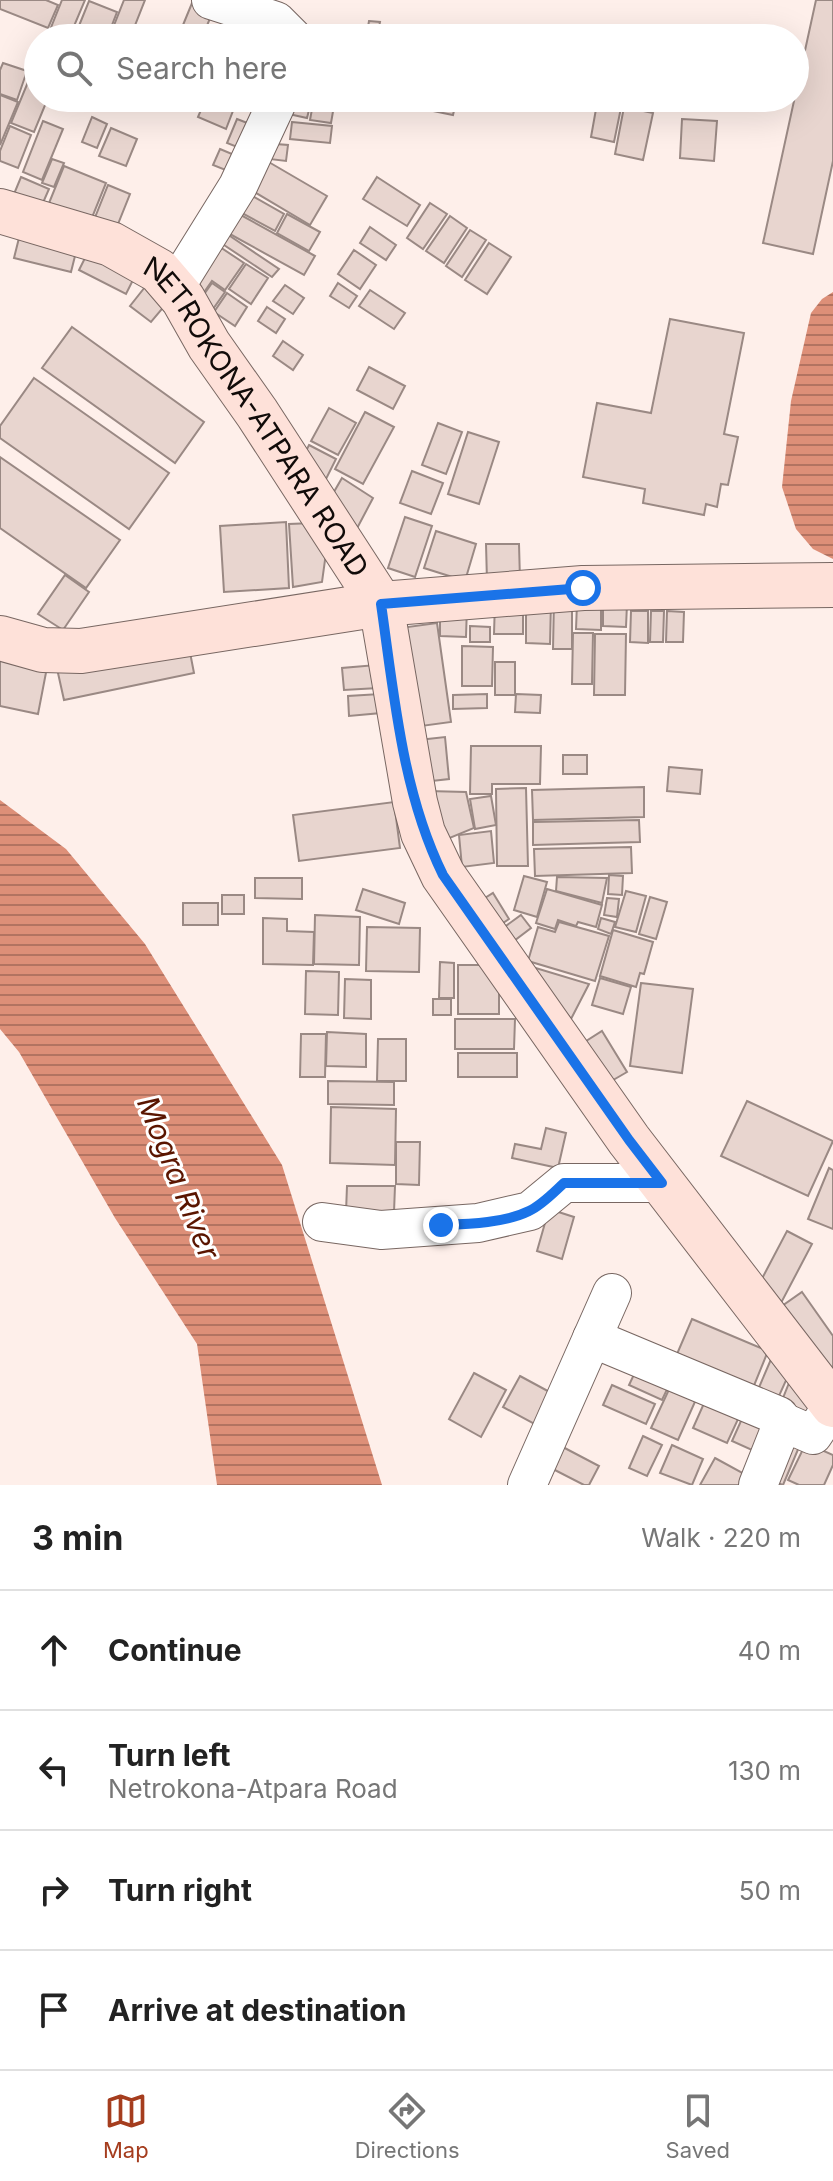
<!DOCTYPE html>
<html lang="en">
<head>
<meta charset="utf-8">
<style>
	body { margin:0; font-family:Inter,sans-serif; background:#f2f2f2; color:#222 }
	.stop { position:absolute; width:24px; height:24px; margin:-18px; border:6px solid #1a73e8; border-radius:50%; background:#fff }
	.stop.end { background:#1a73e8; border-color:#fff; box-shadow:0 2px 8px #0008 }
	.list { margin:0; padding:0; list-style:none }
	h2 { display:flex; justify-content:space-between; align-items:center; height:104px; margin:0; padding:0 32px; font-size:34px }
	h2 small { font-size:26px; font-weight:400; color:#767676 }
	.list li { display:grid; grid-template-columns:52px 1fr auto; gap:24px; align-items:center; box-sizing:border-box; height:120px; padding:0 32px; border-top:2px solid #e0e0e0 }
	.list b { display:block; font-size:30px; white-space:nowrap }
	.list p { margin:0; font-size:26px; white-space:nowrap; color:#767676 }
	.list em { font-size:26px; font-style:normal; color:#767676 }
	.icon { flex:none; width:44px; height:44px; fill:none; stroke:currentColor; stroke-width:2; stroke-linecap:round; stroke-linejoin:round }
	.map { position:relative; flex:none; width:833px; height:1485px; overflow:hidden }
	.search { position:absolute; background:#fff; box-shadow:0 8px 32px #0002; left:24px; right:24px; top:24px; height:88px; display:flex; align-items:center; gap:20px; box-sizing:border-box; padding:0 28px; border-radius:44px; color:#767676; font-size:30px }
	.sheet { height:584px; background:#fff }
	nav { display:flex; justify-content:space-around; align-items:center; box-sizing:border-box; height:112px; border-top:2px solid #e0e0e0; background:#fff; font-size:22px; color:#767676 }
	nav a { display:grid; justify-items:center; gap:4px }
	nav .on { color:#a53d1e }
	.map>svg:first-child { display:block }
	.water { fill:url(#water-rules) }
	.building { fill:#e8d5cf; stroke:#9a8984; stroke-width:2 }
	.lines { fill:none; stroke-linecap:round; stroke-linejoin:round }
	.street-casing { stroke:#786762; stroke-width:40 }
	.secondary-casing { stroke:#786762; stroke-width:46 }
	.street { stroke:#fff; stroke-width:38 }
	.secondary { stroke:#fee1d9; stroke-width:44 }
	.route { stroke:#1a73e8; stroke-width:10 }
	.labels { text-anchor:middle; stroke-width:6; stroke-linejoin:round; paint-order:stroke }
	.street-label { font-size:28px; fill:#110b09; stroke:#fff }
	.water-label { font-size:30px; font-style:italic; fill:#5a1500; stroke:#fff }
</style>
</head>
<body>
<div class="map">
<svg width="833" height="1485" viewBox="0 0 833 1485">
	<defs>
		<pattern id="water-rules" width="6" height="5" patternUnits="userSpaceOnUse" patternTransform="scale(2)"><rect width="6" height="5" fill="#dd8f78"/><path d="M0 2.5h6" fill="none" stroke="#b27361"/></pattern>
	</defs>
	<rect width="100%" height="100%" fill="#feefea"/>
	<g class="water">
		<polygon points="833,292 833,559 813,549 796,529 782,487 791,401 811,313 822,299"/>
		<polygon points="0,800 66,849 145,944 282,1165 382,1485 217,1485 197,1344 115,1218 19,1052 0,1029"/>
	</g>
	<g class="building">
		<polygon points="0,0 46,0 58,5 48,28 0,9"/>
		<polygon points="62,0 85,0 69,38 56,38 48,35"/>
		<polygon points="124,0 145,0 130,38 109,38"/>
		<polygon points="816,0 833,0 833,161 813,254 763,243"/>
		<polygon points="89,1 117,12 107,38 74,38"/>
		<polygon points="192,3 213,11 204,33 183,25"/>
		<polygon points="369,21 380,22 377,38 366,38"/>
		<polygon points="3,63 27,71 17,100 0,94 0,70"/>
		<polygon points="28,82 38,86 38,98 48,98 34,132 11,123"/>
		<polygon points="0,95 18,102 0,145"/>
		<polygon points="206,98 222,98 236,103 226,129 198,117"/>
		<polygon points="287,98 312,98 307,118 284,113"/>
		<polygon points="314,98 335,100 331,123 310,120"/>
		<polygon points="430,98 456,102 453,115 428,110"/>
		<polygon points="598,98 622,103 614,142 591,137"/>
		<polygon points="624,107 653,113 643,160 615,154"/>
		<polygon points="92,117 107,124 97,148 82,142"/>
		<polygon points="237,119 260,128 250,152 227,143"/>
		<polygon points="682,119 717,121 714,161 680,158"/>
		<polygon points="43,121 63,129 42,180 23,172"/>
		<polygon points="292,122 332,126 330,143 290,139"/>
		<polygon points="10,126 31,135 18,168 0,161 0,151"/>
		<polygon points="111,128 137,139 126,166 99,156"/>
		<polygon points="263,143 288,145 286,161 261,158"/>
		<polygon points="220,149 244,159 238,175 213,165"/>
		<polygon points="52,159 64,163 54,187 42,183"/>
		<polygon points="267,161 327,196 310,225 251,190"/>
		<polygon points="64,166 106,183 89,225 47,208"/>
		<polygon points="21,177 49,189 42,205 14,194"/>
		<polygon points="377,177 420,205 407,226 363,199"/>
		<polygon points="108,185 130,194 114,234 92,225"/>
		<polygon points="249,194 284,214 275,231 240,212"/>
		<polygon points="430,203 447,214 423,249 407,238"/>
		<polygon points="239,214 315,256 304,275 228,233"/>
		<polygon points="287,214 320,232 309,251 277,233"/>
		<polygon points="450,216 467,228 444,263 426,251"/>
		<polygon points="370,227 396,245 386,260 360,243"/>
		<polygon points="470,230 486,240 462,277 446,266"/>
		<polygon points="20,234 77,248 71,272 14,258"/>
		<polygon points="227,234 279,269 272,277 221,243"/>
		<polygon points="214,243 244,263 225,290 212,281 200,298 185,287"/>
		<polygon points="489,243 511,257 487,294 465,280"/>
		<polygon points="354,250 376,265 360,289 338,274"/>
		<polygon points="87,254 134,278 126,294 79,270"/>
		<polygon points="246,264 268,278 251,304 229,289"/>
		<polygon points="212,283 225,292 213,309 200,300"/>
		<polygon points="338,283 357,296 349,308 330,296"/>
		<polygon points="285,285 304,298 293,314 273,301"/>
		<polygon points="145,287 167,303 151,322 130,306"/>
		<polygon points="370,290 405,313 394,329 359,306"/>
		<polygon points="227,293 247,307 235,326 214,312"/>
		<polygon points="267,307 285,319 276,333 258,321"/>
		<polygon points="670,319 744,333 724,434 738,437 728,485 721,484 717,507 706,504 704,515 643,503 645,489 583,477 597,403 651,413"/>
		<polygon points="72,327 204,422 175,463 42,368"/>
		<polygon points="283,341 303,355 293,370 273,356"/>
		<polygon points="369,367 405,386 393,409 357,390"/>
		<polygon points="34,378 169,473 129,529 0,438 0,426"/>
		<polygon points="329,408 356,423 338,455 311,441"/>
		<polygon points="365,412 394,427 363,484 335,469"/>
		<polygon points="438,423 462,432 446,474 422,465"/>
		<polygon points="468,432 499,442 479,504 448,494"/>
		<polygon points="309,445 336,459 325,481 298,467"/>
		<polygon points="0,457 120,540 86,588 0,528"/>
		<polygon points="412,471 443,483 431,514 400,503"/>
		<polygon points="342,478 373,498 353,536 327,504"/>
		<polygon points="405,517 432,526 415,577 388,568"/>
		<polygon points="286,522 289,588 224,592 220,526"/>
		<polygon points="314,523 326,553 322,582 293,587 289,524"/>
		<polygon points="436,531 476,544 465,581 424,568"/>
		<polygon points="486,544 519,544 520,580 487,581"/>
		<polygon points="65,575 89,592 63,630 38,614"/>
		<polygon points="554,600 572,600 572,649 553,649"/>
		<polygon points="495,601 523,602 523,634 494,634"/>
		<polygon points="526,601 551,602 550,644 526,643"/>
		<polygon points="577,603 601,604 601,630 576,629"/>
		<polygon points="603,603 627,604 626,627 603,626"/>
		<polygon points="440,605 467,606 466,637 440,636"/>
		<polygon points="631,611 648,611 648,643 630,642"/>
		<polygon points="651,611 664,611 663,642 650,642"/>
		<polygon points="667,611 684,612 683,642 666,642"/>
		<polygon points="437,623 451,722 414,727 400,628"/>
		<polygon points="470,626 490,627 490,642 470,642"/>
		<polygon points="573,633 593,633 592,684 572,684"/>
		<polygon points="595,634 626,634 625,695 594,695"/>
		<polygon points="187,637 194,673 64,700 56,664"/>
		<polygon points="462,646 493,647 492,686 462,686"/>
		<polygon points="0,647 49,657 38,714 0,706"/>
		<rect x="495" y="662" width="20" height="33"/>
		<polygon points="376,665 378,688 344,690 342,668"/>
		<polygon points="380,694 381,713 349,716 348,696"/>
		<polygon points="487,694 487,708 453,709 453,695"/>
		<polygon points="516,694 541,695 540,713 515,712"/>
		<polygon points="445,737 449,779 423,782 419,740"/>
		<polygon points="471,746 541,746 540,784 492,784 492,794 470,794"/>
		<rect x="563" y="755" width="24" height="19"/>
		<polygon points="669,767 702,770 700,794 667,791"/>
		<polygon points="644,787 644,817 533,820 532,790"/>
		<polygon points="526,788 528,866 497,866 496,789"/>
		<polygon points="428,791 466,792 474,828 440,842"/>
		<polygon points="491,796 496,825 475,829 470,799"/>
		<polygon points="394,802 400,848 299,861 293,815"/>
		<polygon points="639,820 640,842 533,845 533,822"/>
		<polygon points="491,831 494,863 462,867 459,835"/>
		<polygon points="631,847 632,873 535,876 534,849"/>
		<polygon points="609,875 623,876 622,895 608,894"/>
		<polygon points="524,876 547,882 537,917 514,910"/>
		<polygon points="557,877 607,878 602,903 556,891"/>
		<polygon points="255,878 302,878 302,899 255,898"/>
		<polygon points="363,889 405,903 399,924 356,910"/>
		<polygon points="547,889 602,905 596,927 578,922 576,926 558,920 555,929 536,923"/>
		<polygon points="626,891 646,896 636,932 615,927"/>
		<polygon points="493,893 509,919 494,929 477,903"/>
		<rect x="222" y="895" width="22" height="19"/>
		<polygon points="650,897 667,902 656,939 639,934"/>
		<polygon points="607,898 619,899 617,917 604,915"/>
		<rect x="183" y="903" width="35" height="22"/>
		<polygon points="315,915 360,917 359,965 314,964"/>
		<polygon points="521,915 531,928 506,947 496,933"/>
		<polygon points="263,918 287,919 287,931 314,932 313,965 263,964"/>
		<polygon points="601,918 615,922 611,934 598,929"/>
		<polygon points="559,922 609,936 595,981 528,961 538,927 555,932"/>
		<polygon points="367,927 420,928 419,972 366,971"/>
		<polygon points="613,930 653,942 644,974 640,973 636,987 600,976"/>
		<polygon points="440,962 454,963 454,998 439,998"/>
		<rect x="458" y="965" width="41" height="49"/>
		<polygon points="529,966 589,984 571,1019"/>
		<polygon points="306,971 339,972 338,1015 305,1014"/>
		<polygon points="600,978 631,987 623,1014 592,1005"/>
		<polygon points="345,979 371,980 371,1019 344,1018"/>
		<polygon points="641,983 693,989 682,1073 630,1066"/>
		<rect x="433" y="999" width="18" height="16"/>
		<polygon points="455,1019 515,1019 514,1049 455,1049"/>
		<polygon points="602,1031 627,1072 608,1083 583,1043"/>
		<polygon points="327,1032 366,1034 366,1067 326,1066"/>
		<polygon points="301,1034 326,1034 325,1077 300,1077"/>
		<polygon points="378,1039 406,1039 406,1081 377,1081"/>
		<rect x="458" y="1053" width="59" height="24"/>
		<polygon points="328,1081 394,1082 394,1105 328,1104"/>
		<polygon points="747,1101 833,1141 808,1196 721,1156"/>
		<polygon points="331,1107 396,1109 395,1165 330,1163"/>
		<polygon points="546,1128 566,1133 558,1168 512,1158 515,1144 541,1149"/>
		<polygon points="396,1142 420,1142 419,1185 396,1184"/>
		<polygon points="829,1168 833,1170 833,1229 808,1219"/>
		<polygon points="347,1186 395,1186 394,1212 346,1212"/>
		<polygon points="549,1209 574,1217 562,1259 537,1251"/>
		<polygon points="787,1231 812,1244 781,1303 756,1290"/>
		<polygon points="802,1292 833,1336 833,1376 782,1306"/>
		<polygon points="692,1319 768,1351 751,1393 674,1361"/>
		<polygon points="772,1357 788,1376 774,1407 754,1399"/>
		<polygon points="638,1366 671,1381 662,1400 629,1385"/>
		<polygon points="474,1373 506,1390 481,1437 449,1419"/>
		<polygon points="520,1376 557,1396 540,1427 503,1407"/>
		<polygon points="791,1378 812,1405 806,1426 777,1413"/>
		<polygon points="672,1383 698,1395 678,1440 651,1428"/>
		<polygon points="612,1385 655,1404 646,1424 603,1405"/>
		<polygon points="705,1401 739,1417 727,1443 693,1428"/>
		<polygon points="745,1412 776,1426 763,1455 732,1441"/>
		<polygon points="783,1432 802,1440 783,1485 764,1478"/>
		<polygon points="643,1436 662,1445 647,1476 629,1468"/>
		<polygon points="806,1443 833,1455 833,1465 824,1485 799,1485 788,1480"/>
		<polygon points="559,1445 599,1466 589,1485 584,1485 547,1466"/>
		<polygon points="672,1445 703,1459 692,1485 660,1473"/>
		<polygon points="715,1458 750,1477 745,1485 700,1485"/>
	</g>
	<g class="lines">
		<defs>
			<g id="street">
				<polyline points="211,0 276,21 293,38"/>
				<polyline points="174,289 238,186 279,98"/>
				<polyline points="322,1222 381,1230 478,1223 530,1211 564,1183 662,1183"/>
				<polyline points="592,1338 779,1416 783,1422"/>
				<polyline points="527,1485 612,1293"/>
				<polyline points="758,1485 783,1422 813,1435 833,1405"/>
			</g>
			<g id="secondary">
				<path id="s1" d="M 0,211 L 111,244 L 159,271 L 183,299 L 209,345 L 257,413 L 381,604 L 415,802 L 423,833 L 443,875 L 629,1140 L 833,1405"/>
				<polyline points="0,638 43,650 81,651 381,604 583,588 833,585"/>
			</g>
		</defs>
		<use href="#street" class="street-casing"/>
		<use href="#secondary" class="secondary-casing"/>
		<use href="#street" class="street"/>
		<use href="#secondary" class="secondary"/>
	</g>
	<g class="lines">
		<path class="route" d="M 441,1225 C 468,1224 505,1223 529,1211 C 542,1205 554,1192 564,1183 L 662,1183 L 629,1140 L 443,875 C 402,792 394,694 381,604 L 583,588"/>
	</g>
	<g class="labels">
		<g class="street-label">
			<text dy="10" stroke="none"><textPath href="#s1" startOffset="346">NETROKONA-ATPARA ROAD</textPath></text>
		</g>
		<g class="water-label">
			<text transform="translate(178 1178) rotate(68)" y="10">Mogra River</text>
		</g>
	</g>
</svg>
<div class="stop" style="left:583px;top:588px"></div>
<div class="stop end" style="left:441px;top:1225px"></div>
<div class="search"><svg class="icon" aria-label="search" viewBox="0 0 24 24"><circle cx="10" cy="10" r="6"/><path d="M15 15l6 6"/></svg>Search here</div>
</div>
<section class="sheet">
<h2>3 min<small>Walk · 220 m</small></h2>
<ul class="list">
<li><svg class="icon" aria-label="ahead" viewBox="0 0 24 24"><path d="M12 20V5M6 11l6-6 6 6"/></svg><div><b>Continue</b></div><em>40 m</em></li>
<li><svg class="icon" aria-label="left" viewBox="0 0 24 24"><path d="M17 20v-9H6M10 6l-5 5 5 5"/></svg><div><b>Turn left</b><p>Netrokona-Atpara Road</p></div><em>130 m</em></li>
<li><svg class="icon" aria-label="right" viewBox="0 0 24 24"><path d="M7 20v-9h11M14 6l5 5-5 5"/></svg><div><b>Turn right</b></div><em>50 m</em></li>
<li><svg class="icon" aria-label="arrive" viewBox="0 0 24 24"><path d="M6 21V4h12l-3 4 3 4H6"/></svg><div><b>Arrive at destination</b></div></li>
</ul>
</section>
<nav>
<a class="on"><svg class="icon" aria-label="map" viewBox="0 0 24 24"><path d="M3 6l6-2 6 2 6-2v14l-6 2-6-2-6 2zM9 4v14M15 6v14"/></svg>Map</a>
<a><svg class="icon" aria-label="directions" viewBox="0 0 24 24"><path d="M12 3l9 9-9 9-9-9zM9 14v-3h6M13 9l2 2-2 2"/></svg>Directions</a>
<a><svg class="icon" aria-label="saved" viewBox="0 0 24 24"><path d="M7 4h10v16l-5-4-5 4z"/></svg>Saved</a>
</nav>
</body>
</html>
